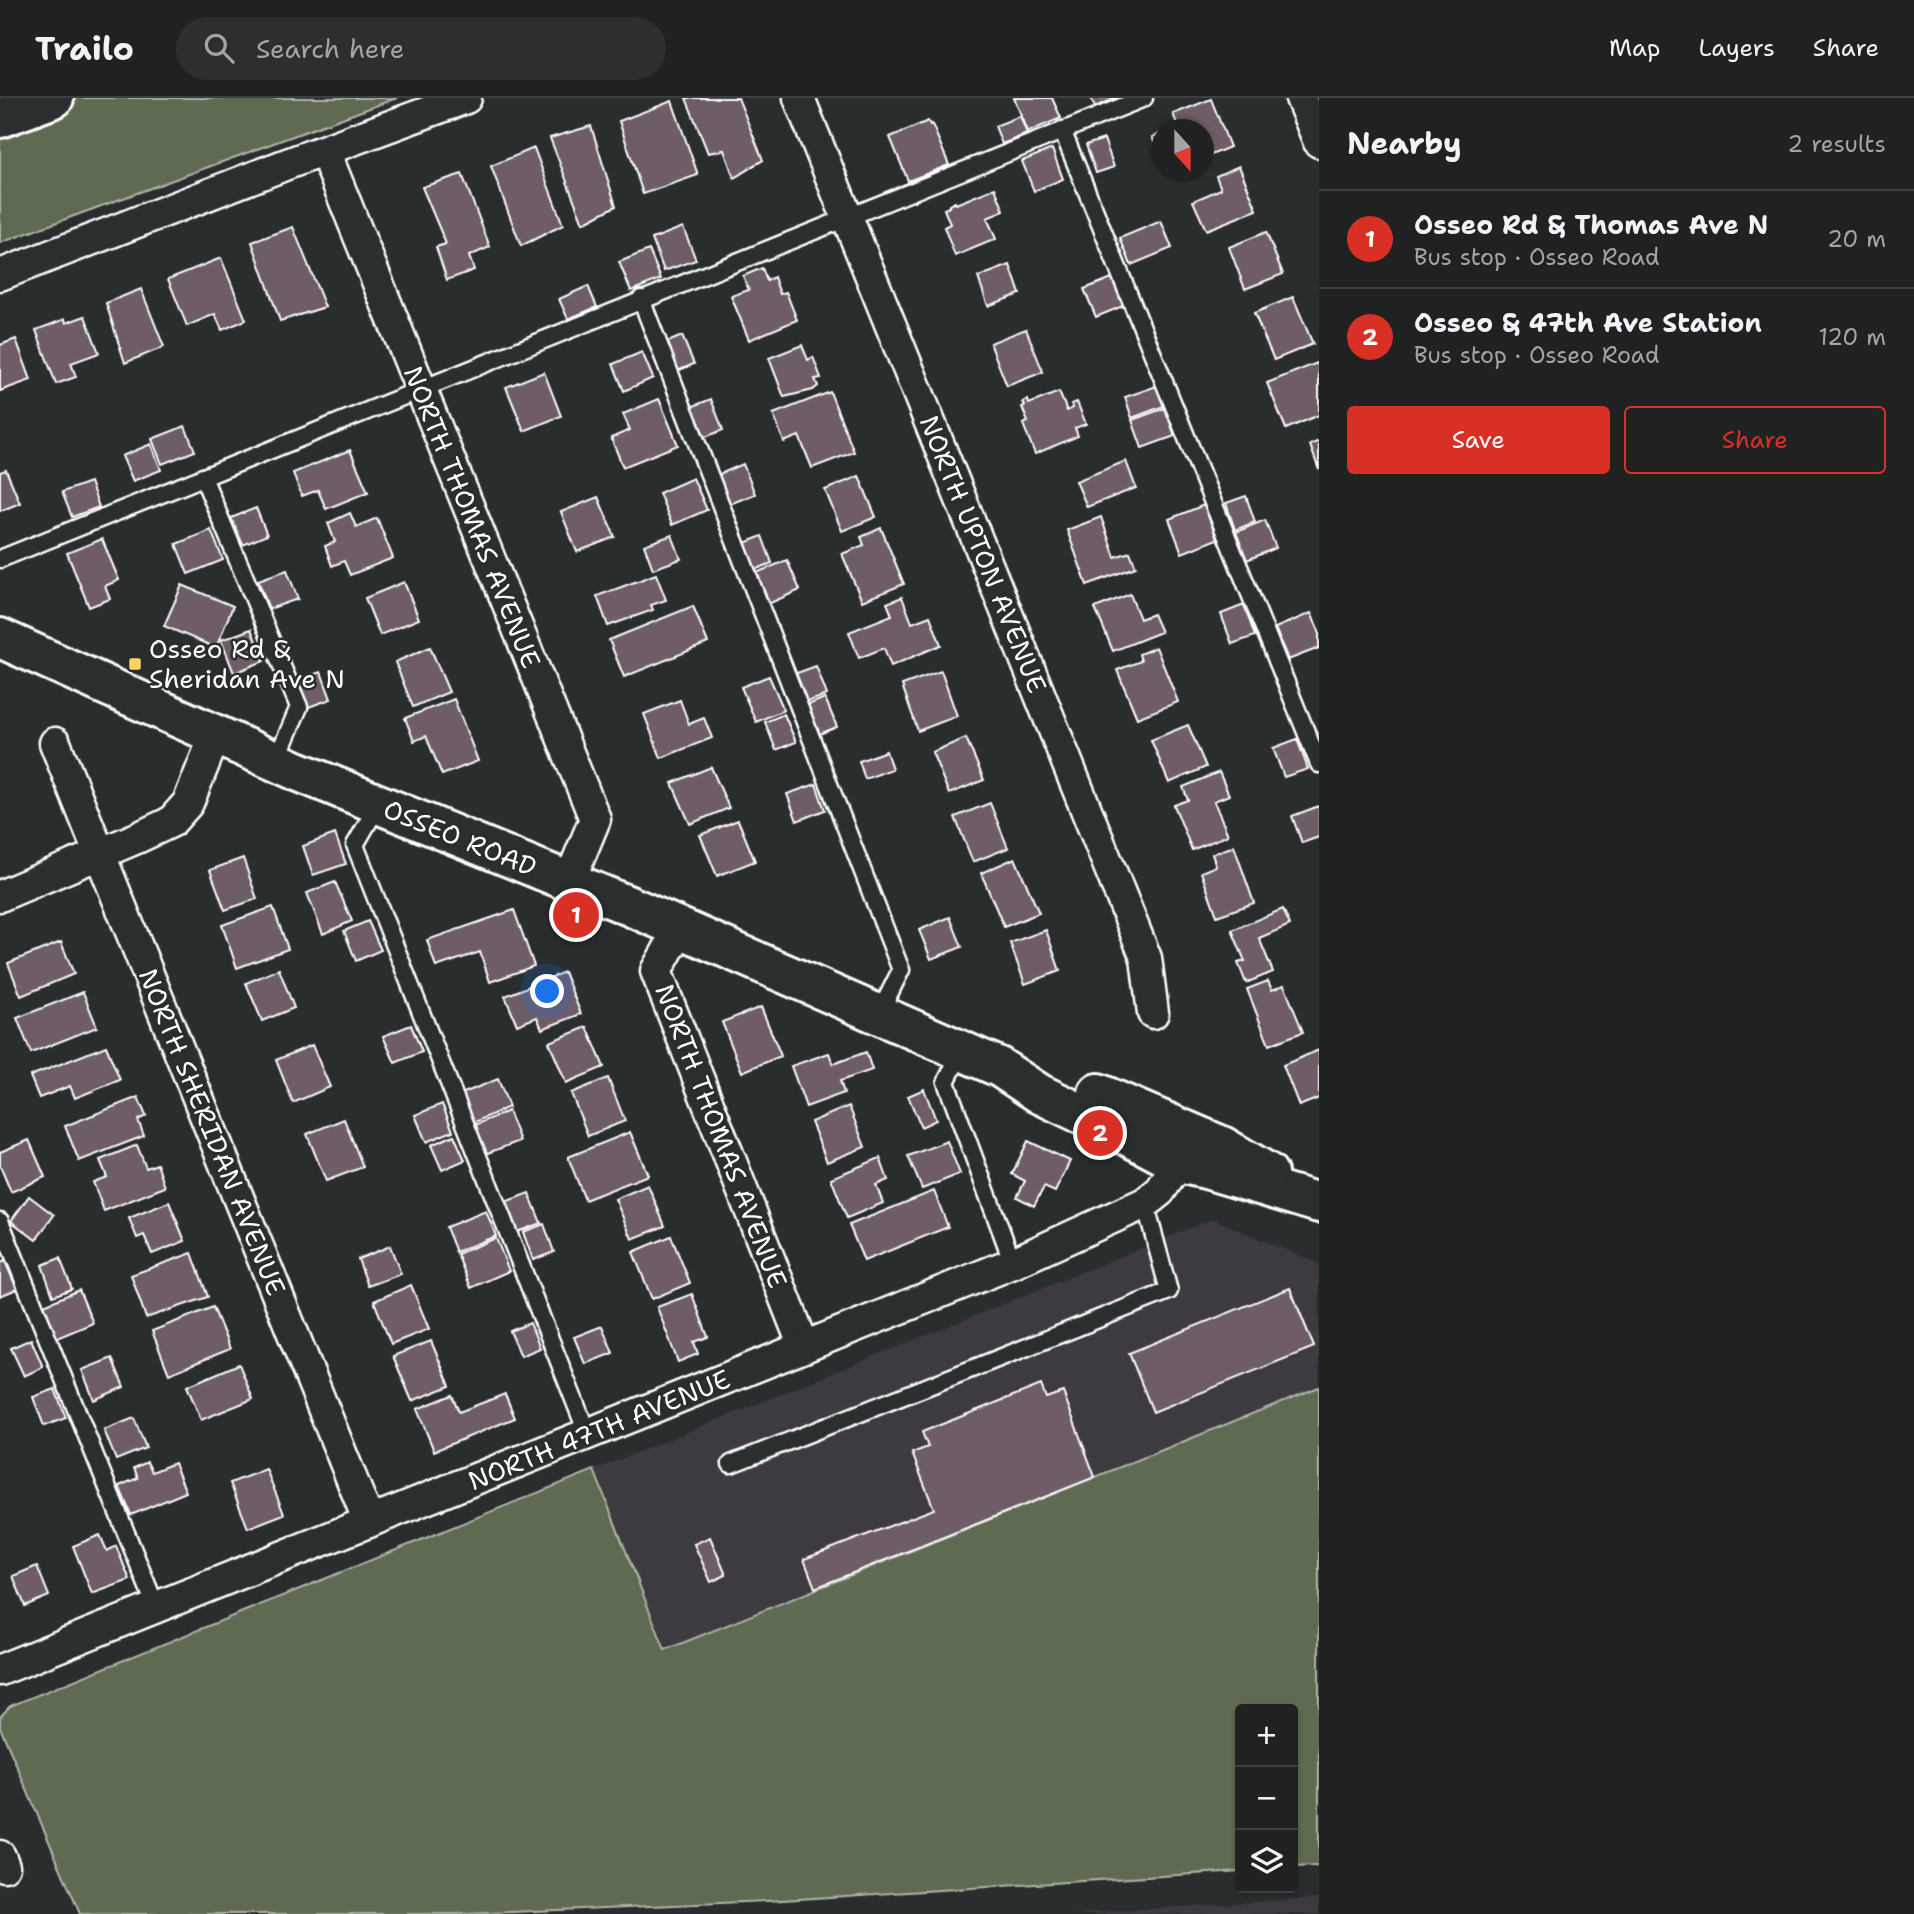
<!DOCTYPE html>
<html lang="en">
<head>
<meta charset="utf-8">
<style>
	body { margin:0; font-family:"Shantell Sans",sans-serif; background:#2d2f2f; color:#f1f3f6 }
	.controls { position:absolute; right:21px; bottom:21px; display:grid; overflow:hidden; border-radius:7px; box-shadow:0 2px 5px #0004 }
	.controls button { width:63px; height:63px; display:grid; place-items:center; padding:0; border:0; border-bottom:2px solid #3d3f40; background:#202222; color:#f1f3f6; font:35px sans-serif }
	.compass { position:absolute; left:1151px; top:21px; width:63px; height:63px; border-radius:50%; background:#202222; box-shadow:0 2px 5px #0004; rotate:159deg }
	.you { position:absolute; left:548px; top:894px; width:24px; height:24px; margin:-18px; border:5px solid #fff; border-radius:50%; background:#1a73e8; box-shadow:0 0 0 10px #1a73e833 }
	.badge { display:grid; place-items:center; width:46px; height:46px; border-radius:50%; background:#d93025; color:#fff; font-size:23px; font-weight:700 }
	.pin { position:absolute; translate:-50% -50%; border:4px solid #fff; box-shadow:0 2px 7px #0006 }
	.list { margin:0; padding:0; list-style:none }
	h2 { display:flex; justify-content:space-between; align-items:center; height:91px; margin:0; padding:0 28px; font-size:30px }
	h2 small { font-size:23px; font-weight:400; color:#a2a4a5 }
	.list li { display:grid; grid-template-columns:46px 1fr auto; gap:21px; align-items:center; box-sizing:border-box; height:98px; padding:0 28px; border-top:2px solid #3d3f40 }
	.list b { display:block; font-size:26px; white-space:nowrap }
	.list p { margin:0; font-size:23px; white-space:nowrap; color:#a2a4a5 }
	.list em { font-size:23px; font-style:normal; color:#a2a4a5 }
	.actions { display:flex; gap:14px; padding:21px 28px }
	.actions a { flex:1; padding:16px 0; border:2px solid #d93025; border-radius:7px; text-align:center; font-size:24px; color:#d93025 }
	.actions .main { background:#d93025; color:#fff }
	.icon { flex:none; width:38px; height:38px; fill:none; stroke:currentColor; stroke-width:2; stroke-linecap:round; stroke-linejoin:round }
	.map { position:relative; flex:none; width:1319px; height:1816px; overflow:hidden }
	header { display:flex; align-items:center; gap:42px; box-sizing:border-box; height:98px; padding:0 35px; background:#202222; border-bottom:2px solid #3d3f40 }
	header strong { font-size:33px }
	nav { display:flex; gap:38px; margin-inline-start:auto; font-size:24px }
	.search { width:490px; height:63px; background:#2d2f2f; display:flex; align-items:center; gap:18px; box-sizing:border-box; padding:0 24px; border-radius:38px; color:#a2a4a5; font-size:26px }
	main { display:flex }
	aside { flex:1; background:#202222 }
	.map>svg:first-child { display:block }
	.built { fill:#3e3b3f }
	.green { fill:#5e6b53; stroke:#aeb5a9; stroke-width:2 }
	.building { fill:#6e5d66; stroke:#fff; stroke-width:2 }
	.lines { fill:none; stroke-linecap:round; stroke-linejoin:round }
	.service-casing { stroke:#fff; stroke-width:21 }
	.minor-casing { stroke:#fff; stroke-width:35 }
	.tertiary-casing { stroke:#fff; stroke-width:44 }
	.secondary-casing { stroke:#fff; stroke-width:44 }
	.service { stroke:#2a2d2e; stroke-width:16 }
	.minor { stroke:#2a2d2e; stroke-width:30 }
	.tertiary { stroke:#2a2d2e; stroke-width:38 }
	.secondary { stroke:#2a2d2e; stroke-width:38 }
	.poi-dot { fill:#ffd166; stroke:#2a2d2e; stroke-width:2.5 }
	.labels { text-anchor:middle; stroke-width:5; stroke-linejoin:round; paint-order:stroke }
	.street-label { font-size:26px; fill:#fff; stroke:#2a2d2e }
	.poi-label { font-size:26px; fill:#fff; stroke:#2a2d2e; text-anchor:start }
</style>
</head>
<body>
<header>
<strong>Trailo</strong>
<div class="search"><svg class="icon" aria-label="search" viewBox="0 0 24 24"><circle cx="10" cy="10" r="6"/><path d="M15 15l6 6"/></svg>Search here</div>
<nav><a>Map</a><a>Layers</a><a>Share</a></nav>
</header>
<main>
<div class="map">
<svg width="1319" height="1816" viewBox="0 0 1319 1816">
	<rect width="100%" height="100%" fill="#2a2d2e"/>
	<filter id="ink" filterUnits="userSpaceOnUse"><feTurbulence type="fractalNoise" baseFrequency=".0143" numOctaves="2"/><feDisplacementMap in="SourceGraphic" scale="14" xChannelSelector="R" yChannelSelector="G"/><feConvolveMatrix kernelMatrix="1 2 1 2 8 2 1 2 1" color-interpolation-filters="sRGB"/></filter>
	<g filter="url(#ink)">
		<g class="built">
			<polygon points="1213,1121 1319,1166 1319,1289 664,1552 594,1372"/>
			<polygon points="1319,1800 1319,1816 1069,1816"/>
		</g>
		<g class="green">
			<polygon points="0,0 397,0 0,145"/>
			<polygon points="1319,1289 1319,1768 1293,1769 1293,1611 1240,1611 1240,1773 767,1803 465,1816 80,1816 0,1629 0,1619 10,1608 594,1372 665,1552"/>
		</g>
		<g class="building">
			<polygon points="686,0 738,0 763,62 734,80 724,52 708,55"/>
			<polygon points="1014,0 1052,0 1061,20 1028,34"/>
			<polygon points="1091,0 1117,0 1095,9"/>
			<polygon points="1211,1 1230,49 1204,60 1204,32 1170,32 1178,28 1173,16"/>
			<polygon points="672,3 698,77 643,96 619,23"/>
			<polygon points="1020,18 1027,36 1002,46 995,28"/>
			<polygon points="928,23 930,27 932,26 949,67 908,83 890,39"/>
			<polygon points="591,28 616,108 583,125 550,40"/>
			<polygon points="1162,35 1162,63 1152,39"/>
			<polygon points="1104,41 1114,69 1096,75 1086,47"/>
			<polygon points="534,50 563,127 521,148 491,68"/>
			<polygon points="1052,51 1063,81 1034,93 1022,63"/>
			<polygon points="1239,68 1257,112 1206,132 1193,103 1221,91 1216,78"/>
			<polygon points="462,76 490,149 469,158 474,172 447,182 436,149 446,146 422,89"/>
			<polygon points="995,90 1004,113 987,120 996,141 955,158 944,129 950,126 944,111 949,109 949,107 955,104 956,106"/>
			<polygon points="1161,123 1172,150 1131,167 1120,140"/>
			<polygon points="293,129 325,209 280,223 252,144"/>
			<polygon points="683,129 696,162 664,173 652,141"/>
			<polygon points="1266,134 1283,176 1245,191 1229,149"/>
			<polygon points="649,152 661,181 631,193 619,164"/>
			<polygon points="221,160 246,222 222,232 215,216 187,228 168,181"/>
			<polygon points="1010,167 1020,196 988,208 978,179"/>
			<polygon points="762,170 767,183 774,179 780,196 786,194 797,222 749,242 731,198 749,192 743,178"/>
			<polygon points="1112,180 1123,208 1096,219 1084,191"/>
			<polygon points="588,188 597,209 568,221 559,201"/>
			<polygon points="141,191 164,249 125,265 106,205"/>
			<polygon points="1293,199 1313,246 1274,262 1254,215"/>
			<polygon points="85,218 99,255 71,265 76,279 56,286 36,232 65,221 66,225"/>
			<polygon points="1026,231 1043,274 1007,288 990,245"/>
			<polygon points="682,238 694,266 675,274 663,246"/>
			<polygon points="16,241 31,282 0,293 0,247"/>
			<polygon points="802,247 808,262 813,259 821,280 815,281 818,288 813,292 784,299 769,260"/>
			<polygon points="642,254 653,280 624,293 613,266"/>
			<polygon points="1317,265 1319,271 1319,317 1286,331 1267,285"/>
			<polygon points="544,274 561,318 524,333 506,289"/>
			<polygon points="1157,288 1164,308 1132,320 1125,299"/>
			<polygon points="830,294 854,354 812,370 799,338 784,344 773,316"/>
			<polygon points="1059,294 1067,313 1073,310 1071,306 1077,304 1086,326 1075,330 1078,338 1035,356 1023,326 1028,324 1022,309 1025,308 1023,304 1028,302 1029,306"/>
			<polygon points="659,301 678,347 623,369 611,340 630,332 623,316"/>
			<polygon points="711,301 723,332 698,342 686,311"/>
			<polygon points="1165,310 1175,338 1142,350 1132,322"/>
			<polygon points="185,328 195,353 162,366 152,341"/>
			<polygon points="1319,343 1319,372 1310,347"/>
			<polygon points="151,346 161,372 133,383 122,358"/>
			<polygon points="350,352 368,394 326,411 318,392 302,398 293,375"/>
			<polygon points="1126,363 1136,390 1087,409 1076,383"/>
			<polygon points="743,366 755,396 725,408 713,379"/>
			<polygon points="6,372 20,405 0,413 0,374"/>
			<polygon points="859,378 876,419 842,433 825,392"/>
			<polygon points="693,380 707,412 672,427 659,395"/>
			<polygon points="90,384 99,409 72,419 62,394"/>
			<polygon points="1246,398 1255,424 1235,432 1226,405"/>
			<polygon points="598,399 615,439 577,454 561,414"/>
			<polygon points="1204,407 1217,441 1182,455 1169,421"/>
			<polygon points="256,410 267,437 243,447 231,420"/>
			<polygon points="350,415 356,429 377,420 393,460 350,477 344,463 332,468 325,448 335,444 328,425"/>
			<polygon points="1101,419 1115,459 1130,454 1136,469 1087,487 1067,432"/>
			<polygon points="1265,422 1276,450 1247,462 1236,434"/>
			<polygon points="881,430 904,486 862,503 842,456 864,447 861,439"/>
			<polygon points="211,432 223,462 188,476 176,446"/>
			<polygon points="672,437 681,461 653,471 644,447"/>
			<polygon points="762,438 772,465 752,473 742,446"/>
			<polygon points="102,441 119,482 105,488 110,501 89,509 67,455"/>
			<polygon points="787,462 800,492 768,506 754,476"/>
			<polygon points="287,472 298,501 269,511 258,482"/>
			<polygon points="656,476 666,502 651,507 653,512 608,528 597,498"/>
			<polygon points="404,484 419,521 380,537 365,500"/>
			<polygon points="182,487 233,508 216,550 164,528"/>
			<polygon points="1130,496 1140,521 1153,516 1161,534 1113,553 1095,510"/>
			<polygon points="902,499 912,525 930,518 941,547 891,568 884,550 859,560 849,534 892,517 887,505"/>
			<polygon points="1244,507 1255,538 1232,546 1221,516"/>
			<polygon points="693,508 708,545 624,579 609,542"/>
			<polygon points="1311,515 1319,533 1319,550 1288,562 1275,530"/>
			<polygon points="251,531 264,563 234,575 221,542"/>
			<polygon points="430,549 449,594 413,609 395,564"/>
			<polygon points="1156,549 1178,604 1137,620 1117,572 1141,563 1139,556"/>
			<polygon points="816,568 827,597 804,605 794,576"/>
			<polygon points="941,573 957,618 918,633 902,587"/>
			<polygon points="321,574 331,601 306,610 296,582"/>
			<polygon points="769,578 784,612 756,624 741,589"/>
			<polygon points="825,600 837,629 817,637 805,608"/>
			<polygon points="454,601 478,663 442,677 426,638 414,643 405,620"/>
			<polygon points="680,602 689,626 704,620 712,640 661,660 644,616"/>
			<polygon points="784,616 796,644 776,652 765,624"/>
			<polygon points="1188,627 1206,669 1169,685 1151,642"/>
			<polygon points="966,640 984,682 949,696 932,654"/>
			<polygon points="1297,641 1308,671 1284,679 1273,650"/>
			<polygon points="886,653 892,671 865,681 859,663"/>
			<polygon points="711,669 729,710 690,726 672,685"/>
			<polygon points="1219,674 1229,697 1214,703 1228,737 1192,752 1174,707 1188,702 1183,689"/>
			<polygon points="816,686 825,712 797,723 787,696"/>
			<polygon points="990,705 1008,750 973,764 955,719"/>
			<polygon points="1319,708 1319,739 1302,745 1292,718"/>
			<polygon points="738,722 755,763 717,778 700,737"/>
			<polygon points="335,736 346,766 313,777 303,748"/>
			<polygon points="1234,748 1254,805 1217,818 1201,774 1216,768 1212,756"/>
			<polygon points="243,760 257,801 225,812 210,772"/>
			<polygon points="1015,760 1039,815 1004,829 981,775"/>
			<polygon points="335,784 352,823 323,836 307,795"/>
			<polygon points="273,809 288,851 237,870 222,827"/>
			<polygon points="1283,811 1290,827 1259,840 1273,874 1246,885 1238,865 1245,863 1232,832"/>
			<polygon points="514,812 534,868 490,884 480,854 436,869 427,842"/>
			<polygon points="950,819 962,849 931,861 919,832"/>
			<polygon points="368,823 381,852 356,863 344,833"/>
			<polygon points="1046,832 1060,873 1025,886 1010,845"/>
			<polygon points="61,844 74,876 21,898 8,865"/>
			<polygon points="279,871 294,910 262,923 246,885"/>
			<polygon points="564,874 581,916 542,931 537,919 517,927 505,898"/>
			<polygon points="1268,883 1272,892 1284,887 1303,934 1269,947 1247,891"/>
			<polygon points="83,894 97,929 31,955 17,920"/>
			<polygon points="761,909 781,958 742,974 722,924"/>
			<polygon points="411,927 422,954 395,965 383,938"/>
			<polygon points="587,929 604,969 566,985 549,944"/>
			<polygon points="312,947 330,989 293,1005 276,962"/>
			<polygon points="106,948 120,982 75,1000 70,988 39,1000 30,978"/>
			<polygon points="1319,952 1319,1000 1299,1008 1283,967"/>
			<polygon points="866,954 872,972 840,983 844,995 806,1009 791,968 829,955 833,966"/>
			<polygon points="608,980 625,1023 588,1038 571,995"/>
			<polygon points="498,981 509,1009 473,1025 461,996"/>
			<polygon points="924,991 936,1022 921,1029 908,998"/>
			<polygon points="138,999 146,1018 138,1022 144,1038 79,1063 65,1028"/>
			<polygon points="442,1006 453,1033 426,1044 415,1017"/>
			<polygon points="849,1008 865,1049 827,1064 811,1024"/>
			<polygon points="508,1013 520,1043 485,1056 473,1028"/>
			<polygon points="344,1021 363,1069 326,1083 307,1036"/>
			<polygon points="630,1034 648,1077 585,1102 568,1059"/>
			<polygon points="454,1037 465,1062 442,1072 431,1047"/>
			<polygon points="29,1042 45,1079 11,1094 0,1068 0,1054"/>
			<polygon points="947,1043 960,1076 922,1091 908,1058"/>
			<polygon points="1028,1043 1070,1063 1055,1094 1044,1089 1034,1108 1017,1099 1025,1083 1012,1076"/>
			<polygon points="137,1047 146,1070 157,1066 165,1089 104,1113 93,1084 107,1079 100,1062"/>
			<polygon points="880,1060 888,1082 876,1087 883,1105 847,1120 831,1080"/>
			<polygon points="648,1087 665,1128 632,1141 615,1101"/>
			<polygon points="934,1093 948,1129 864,1163 849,1127"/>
			<polygon points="529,1095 541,1125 517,1134 505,1104"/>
			<polygon points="29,1098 54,1117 36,1142 11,1123"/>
			<polygon points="169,1104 185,1143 152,1156 144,1137 137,1140 129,1120"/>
			<polygon points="486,1113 496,1138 456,1154 446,1129"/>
			<polygon points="544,1126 554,1154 533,1162 523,1134"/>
			<polygon points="671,1138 690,1185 652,1201 633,1154"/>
			<polygon points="496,1140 509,1173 471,1190 457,1156"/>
			<polygon points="390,1148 401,1176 368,1188 358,1161"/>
			<polygon points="192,1155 208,1199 146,1220 131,1177"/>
			<polygon points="60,1160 72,1191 53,1198 42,1167"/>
			<polygon points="5,1163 17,1191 0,1198 0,1165"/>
			<polygon points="411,1187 429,1231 391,1246 374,1203"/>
			<polygon points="1290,1190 1314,1249 1153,1314 1129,1255"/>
			<polygon points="79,1192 93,1225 57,1240 44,1207"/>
			<polygon points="692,1196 708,1239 694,1244 698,1256 678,1264 657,1209"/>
			<polygon points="213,1209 230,1251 169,1276 152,1233"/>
			<polygon points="530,1225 540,1250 521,1258 510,1233"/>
			<polygon points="602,1228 613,1255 585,1266 574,1239"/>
			<polygon points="31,1241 43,1269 24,1278 11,1250"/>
			<polygon points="431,1243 450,1288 412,1303 393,1258"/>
			<polygon points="112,1260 124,1289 94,1302 82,1272"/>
			<polygon points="239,1266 253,1301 201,1322 187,1288"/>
			<polygon points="1041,1287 1046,1300 1063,1294 1095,1379 815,1490 804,1461 934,1411 912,1355 928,1349 922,1334"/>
			<polygon points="55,1291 66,1320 44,1328 33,1299"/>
			<polygon points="505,1296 515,1320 434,1353 417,1311 452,1297 459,1314"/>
			<polygon points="134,1320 146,1350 116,1362 104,1332"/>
			<polygon points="147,1364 152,1374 174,1365 186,1394 131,1417 119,1388 138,1380 134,1370"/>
			<polygon points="266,1371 284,1416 248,1430 230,1385"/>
			<polygon points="100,1437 107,1453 116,1448 130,1482 92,1496 73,1448"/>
			<polygon points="710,1439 726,1477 711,1484 694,1446"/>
			<polygon points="37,1468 49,1498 25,1508 13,1478"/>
		</g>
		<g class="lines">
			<defs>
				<g id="service">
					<polyline points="1062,32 1319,666"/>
					<polyline points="641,201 901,872 879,916"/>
					<polyline points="203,379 299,609 276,663"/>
					<polyline points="0,461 1144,0"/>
					<polyline points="378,707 355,747 588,1337"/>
					<polyline points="962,952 946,984 1013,1165"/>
					<polyline points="0,1123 156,1509"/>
					<polyline points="731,1366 1169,1193 1145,1105"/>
				</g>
				<g id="minor">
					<polyline points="799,0 1146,860 1153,915"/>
					<polyline points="1301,0 1319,44"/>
					<polyline points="327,52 331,69 595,721 569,784"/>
					<polyline points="0,177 287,66 466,0"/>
					<polyline points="55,645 369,1424"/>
					<polyline points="0,798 137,740 171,724 188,705 215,638"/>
					<polyline points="680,831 656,873 804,1249"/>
					<polyline points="0,1572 1013,1165 1145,1105 1160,1093 1179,1065"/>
					<polyline points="0,1758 4,1768"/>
				</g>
				<polyline id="tertiary" points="0,20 54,0"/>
				<g id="secondary">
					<polyline points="0,540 297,673 632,809 999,969 1040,996 1124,1036 1179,1065 1206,1071 1319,1105"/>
					<polyline points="1098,995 1222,1048 1268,1075"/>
				</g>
			</defs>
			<use href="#service" class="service-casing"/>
			<use href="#minor" class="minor-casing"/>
			<use href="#tertiary" class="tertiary-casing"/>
			<use href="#secondary" class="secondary-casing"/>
			<use href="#service" class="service"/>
			<use href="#minor" class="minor"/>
			<use href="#tertiary" class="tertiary"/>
			<use href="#secondary" class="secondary"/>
		</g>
	</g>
	<rect class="poi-dot" x="128" y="559" width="14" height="14" rx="3.5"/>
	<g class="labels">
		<g class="street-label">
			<text transform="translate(472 419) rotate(68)" y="9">NORTH THOMAS AVENUE</text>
			<text transform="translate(983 456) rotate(68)" y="9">NORTH UPTON AVENUE</text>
			<text transform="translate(460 740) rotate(22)" y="9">OSSEO ROAD</text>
			<text transform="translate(212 1034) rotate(68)" y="9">NORTH SHERIDAN AVENUE</text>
			<text transform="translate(721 1038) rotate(69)" y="9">NORTH THOMAS AVENUE</text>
			<text transform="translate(599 1332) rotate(-22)" y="9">NORTH 47TH AVENUE</text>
		</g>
		<g class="poi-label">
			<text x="149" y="560">Osseo Rd &amp;<tspan x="149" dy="30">Sheridan Ave N</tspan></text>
		</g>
	</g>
</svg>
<div class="controls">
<button>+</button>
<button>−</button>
<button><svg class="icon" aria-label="layers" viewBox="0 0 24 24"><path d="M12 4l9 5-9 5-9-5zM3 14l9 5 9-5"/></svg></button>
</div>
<svg class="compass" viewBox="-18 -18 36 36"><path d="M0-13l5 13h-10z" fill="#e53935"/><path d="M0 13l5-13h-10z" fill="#a2a4a5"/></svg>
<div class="you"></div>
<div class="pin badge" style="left:576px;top:817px">1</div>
<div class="pin badge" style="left:1100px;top:1035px">2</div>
</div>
<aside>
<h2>Nearby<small>2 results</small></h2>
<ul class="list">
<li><span class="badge">1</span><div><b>Osseo Rd &amp; Thomas Ave N</b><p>Bus stop · Osseo Road</p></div><em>20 m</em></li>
<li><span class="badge">2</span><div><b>Osseo &amp; 47th Ave Station</b><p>Bus stop · Osseo Road</p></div><em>120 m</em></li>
</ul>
<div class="actions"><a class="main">Save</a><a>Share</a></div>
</aside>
</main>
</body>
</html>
